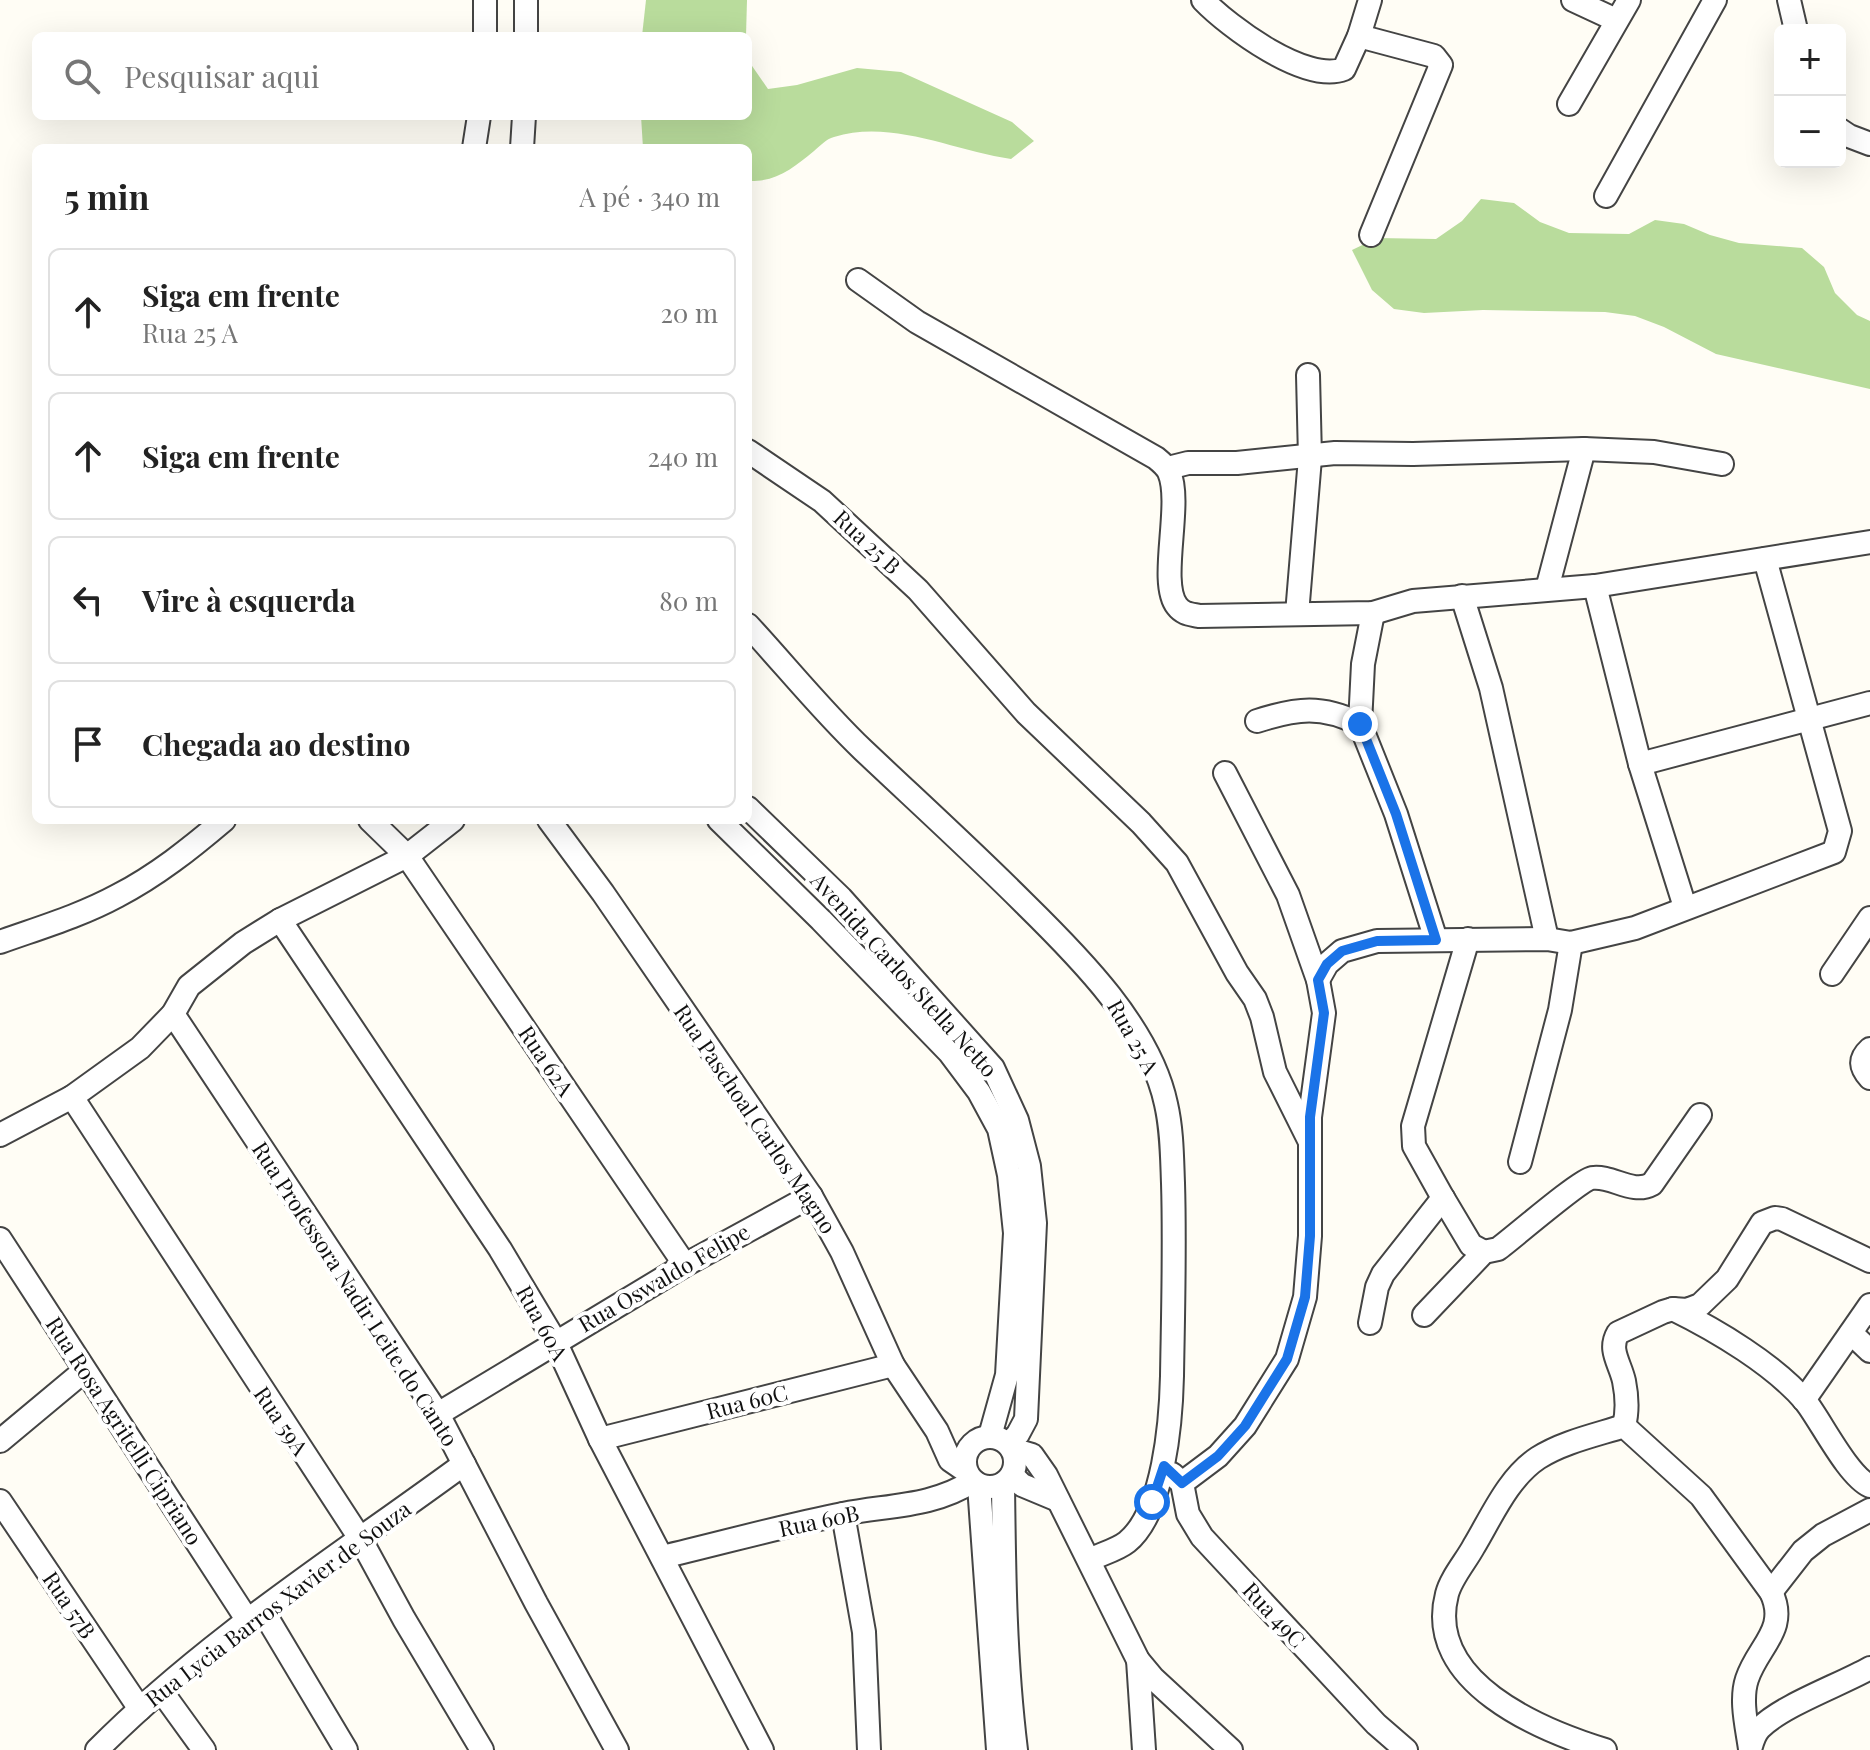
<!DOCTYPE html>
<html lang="pt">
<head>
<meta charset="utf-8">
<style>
	body { margin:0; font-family:"Playfair Display",serif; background:#f6f6f6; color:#222 }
	.controls { position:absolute; right:24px; top:24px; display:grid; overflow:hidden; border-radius:12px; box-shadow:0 8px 32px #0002 }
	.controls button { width:72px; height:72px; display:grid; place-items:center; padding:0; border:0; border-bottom:2px solid #e0e0e0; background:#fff; color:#222; font:40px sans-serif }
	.stop { position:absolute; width:24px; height:24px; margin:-18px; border:6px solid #1a73e8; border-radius:50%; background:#fff }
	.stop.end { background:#1a73e8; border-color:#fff; box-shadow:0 2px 8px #0008 }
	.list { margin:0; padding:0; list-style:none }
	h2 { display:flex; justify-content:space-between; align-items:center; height:104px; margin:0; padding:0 32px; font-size:34px }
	h2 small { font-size:26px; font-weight:400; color:#767676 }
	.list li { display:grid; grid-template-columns:52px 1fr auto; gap:24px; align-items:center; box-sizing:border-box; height:128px; margin:0 16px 16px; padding:0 16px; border:2px solid #e0e0e0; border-radius:12px }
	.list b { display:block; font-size:30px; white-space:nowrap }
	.list p { margin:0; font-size:26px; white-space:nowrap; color:#767676 }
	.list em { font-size:26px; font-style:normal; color:#767676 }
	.icon { flex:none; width:44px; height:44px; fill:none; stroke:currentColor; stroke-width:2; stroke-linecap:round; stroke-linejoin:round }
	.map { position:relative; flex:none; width:1870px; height:1750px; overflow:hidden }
	.search { position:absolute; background:#fff; box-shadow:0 8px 32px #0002; left:32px; top:32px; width:720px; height:88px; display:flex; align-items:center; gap:20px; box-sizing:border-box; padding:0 28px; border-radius:12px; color:#767676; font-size:30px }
	.panel { position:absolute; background:#fff; box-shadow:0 8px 32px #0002; left:32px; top:144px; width:720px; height:680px; border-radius:12px }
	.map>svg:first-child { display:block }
	.forest { fill:#b9dc9c }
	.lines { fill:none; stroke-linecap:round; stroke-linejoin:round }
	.minor-casing { stroke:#444; stroke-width:26 }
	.minor { stroke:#fff; stroke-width:22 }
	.route { stroke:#1a73e8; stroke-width:10 }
	.labels { text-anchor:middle; stroke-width:8; stroke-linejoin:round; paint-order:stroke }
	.street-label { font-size:22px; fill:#111; stroke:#fff }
</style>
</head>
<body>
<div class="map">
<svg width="1870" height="1750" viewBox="0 0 1870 1750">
	<rect width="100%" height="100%" fill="#fffdf5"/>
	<g class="forest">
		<polygon points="646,0 747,0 746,36 642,36"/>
		<path d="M 748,49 L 750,63 L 768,89 L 797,85 L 857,68 L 901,72 L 1012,122 L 1034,141 L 1011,159 C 954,151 892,119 834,137 C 826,139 820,146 814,151 C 793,168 777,182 748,181 L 748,148 L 643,148 L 641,116 L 748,116 Z"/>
		<polygon points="1481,199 1514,203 1540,222 1569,233 1629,234 1655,220 1684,224 1710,235 1739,243 1802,248 1824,267 1835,293 1857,315 1870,321 1870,389 1716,354 1664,327 1635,316 1605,312 1483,310 1424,313 1394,309 1372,290 1352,250 1377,238 1436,239 1462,221"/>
	</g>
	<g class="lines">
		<defs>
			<g id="minor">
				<polyline points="485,0 485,36"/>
				<path d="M 1203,0 C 1229,27 1306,84 1344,69 L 1359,36 L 1370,0"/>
				<polyline points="1573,0 1616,20"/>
				<polyline points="1789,0 1796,30"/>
				<polyline points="526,36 526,0"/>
				<polyline points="1359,36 1434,56 1441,65 1371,235"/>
				<polyline points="1569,104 1629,0"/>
				<polyline points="1840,130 1849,136 1870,144"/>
				<polyline points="474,148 479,116"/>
				<polyline points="522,148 524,116"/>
				<polyline points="1606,196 1715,0"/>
				<path d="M 858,280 L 917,322 L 1156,458 C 1161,462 1166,466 1169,472 C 1183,504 1158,582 1177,606 C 1183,614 1190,614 1199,616 L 1373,613 L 1413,601 L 1595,586 L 1870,542"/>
				<polyline points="748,451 822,501 918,590 1026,713 1141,823 1177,863 1237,973 1255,999 1262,1017 1275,1072 1309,1140"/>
				<polyline points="1168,468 1188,463 1237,463 1335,453 1413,454 1584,449 1654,452 1722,464"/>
				<polyline points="1595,586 1640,764 1685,907"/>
				<polyline points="1547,589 1584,449"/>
				<polyline points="1462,596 1491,688 1547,939"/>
				<polyline points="1373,613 1363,664 1360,724 1396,814 1436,940"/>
				<polyline points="1297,614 1310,458 1308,375"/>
				<path d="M 748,625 C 786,666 822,711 863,750 C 917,801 972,851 1025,904 C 1079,957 1150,1028 1166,1104 C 1172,1130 1172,1157 1173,1183 C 1175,1247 1173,1312 1172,1376 C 1171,1421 1164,1512 1127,1542 C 1117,1550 1101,1554 1089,1560"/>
				<path d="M 1257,721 C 1297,708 1322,705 1360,724"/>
				<polyline points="1640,764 1870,703"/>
				<polyline points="748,808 841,898 993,1068 1017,1120 1029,1166 1035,1223 1026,1419 1018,1434 1009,1444"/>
				<polyline points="370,820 407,856 685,1265"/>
				<polyline points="549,820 603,893 811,1196 842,1252 893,1365 937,1431 950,1460 966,1471"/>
				<polyline points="719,820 821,920 949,1052 979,1092 999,1129 1009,1175 1015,1233 1007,1375 990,1436"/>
				<polyline points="280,920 500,1249 555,1341 600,1439 762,1750"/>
				<polyline points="1468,939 1413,1126 1414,1146 1443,1198 1471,1245 1484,1252"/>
				<path d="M 0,942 C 39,928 80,916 117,896 C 156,876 191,848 224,820"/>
				<polyline points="1832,974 1870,918"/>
				<polyline points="1318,980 1327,964 1342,951 1377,941 1547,939 1571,943 1635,928 1834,852 1840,831 1765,559"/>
				<polyline points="173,1014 438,1414 536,1603 617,1750"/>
				<path d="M 1870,1049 C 1859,1059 1860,1067 1870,1078"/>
				<polyline points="72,1097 361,1540 404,1619 482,1750"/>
				<polyline points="0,1135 72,1097 140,1048 173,1014 189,986 243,943 280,920 407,856 453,820"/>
				<polyline points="1520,1162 1560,1010 1571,943"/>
				<polyline points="0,1239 248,1621"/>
				<path d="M 1673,1309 C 1716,1330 1775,1365 1806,1402 C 1822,1423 1848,1476 1870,1486"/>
				<path d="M 1424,1315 L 1484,1252 L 1498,1249 C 1513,1238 1580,1180 1592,1178 C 1612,1175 1632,1195 1652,1184 L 1700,1115"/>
				<polyline points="1370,1323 1377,1287 1383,1274 1443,1198"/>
				<polyline points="1851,1333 1870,1351"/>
				<polyline points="1804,1400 1870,1305"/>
				<polyline points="438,1414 685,1265 811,1196"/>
				<path d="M 1624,1426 C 1628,1411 1627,1396 1624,1381 C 1620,1363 1608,1350 1618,1333 L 1663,1312 L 1673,1309 L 1687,1310 L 1700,1305 L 1727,1279 L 1762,1223 L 1775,1218 L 1782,1219 L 1870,1261"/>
				<circle cx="990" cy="1462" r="25"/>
				<polyline points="600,1439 893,1365"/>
				<polyline points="0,1441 84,1371"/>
				<polyline points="1012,1449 1032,1455 1046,1475 1138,1660 1153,1678 1231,1750"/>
				<polyline points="1172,1474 1182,1483 1188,1514 1202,1537 1376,1724 1406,1750"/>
				<polyline points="1012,1475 1022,1485 1058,1500"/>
				<polyline points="1182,1483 1218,1456 1245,1426 1287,1359 1305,1297 1310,1236 1310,1117 1324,1013 1318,980 1288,895 1225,773"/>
				<path d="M 1003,1484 C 1004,1573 1005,1661 1016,1750"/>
				<polyline points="979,1485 998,1750"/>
				<polyline points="0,1501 140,1709"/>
				<polyline points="843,1514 864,1632 869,1750"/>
				<path d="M 662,1557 C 722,1543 782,1526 843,1514 C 888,1505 933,1507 973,1481"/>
				<polyline points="1771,1592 1803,1551 1823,1535 1870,1510"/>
				<polyline points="263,1611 346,1750"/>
				<polyline points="1138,1660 1144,1750"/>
				<polyline points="162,1692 204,1750"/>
				<path d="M 97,1750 C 206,1640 340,1555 464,1464"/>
				<path d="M 1605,1750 C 1540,1730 1424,1682 1447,1594 C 1451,1578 1466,1561 1474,1546 C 1492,1516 1508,1478 1538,1458 C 1563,1442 1596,1435 1624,1426 L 1701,1496 L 1771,1592 C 1789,1629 1758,1646 1747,1679 C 1740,1700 1747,1727 1750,1749"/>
				<path d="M 1750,1750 C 1752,1742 1754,1734 1760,1728 C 1783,1705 1840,1685 1870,1668"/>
			</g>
		</defs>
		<use href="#minor" class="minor-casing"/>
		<use href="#minor" class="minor"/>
	</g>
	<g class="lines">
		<polyline class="route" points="1152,1502 1164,1466 1182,1483 1218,1456 1245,1426 1287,1359 1305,1297 1310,1236 1310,1117 1324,1013 1318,980 1327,964 1342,951 1377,941 1436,940 1396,814 1360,724"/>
	</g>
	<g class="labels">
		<g class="street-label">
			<text transform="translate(867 542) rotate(43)" y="8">Rua 25 B</text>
			<text transform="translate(904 975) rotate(48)" y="8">Avenida Carlos Stella Netto</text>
			<text transform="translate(1133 1037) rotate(61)" y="8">Rua 25 A</text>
			<text transform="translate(546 1061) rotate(56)" y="8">Rua 62A</text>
			<text transform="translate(755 1119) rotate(56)" y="8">Rua Paschoal Carlos Magno</text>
			<text transform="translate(664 1278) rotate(-30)" y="8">Rua Oswaldo Felipe</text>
			<text transform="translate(355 1294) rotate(57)" y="8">Rua Professora Nadir Leite do Canto</text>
			<text transform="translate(542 1323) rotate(61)" y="8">Rua 60A</text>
			<text transform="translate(747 1402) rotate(-14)" y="8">Rua 60C</text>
			<text transform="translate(281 1421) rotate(56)" y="8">Rua 59A</text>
			<text transform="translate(124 1431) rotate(57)" y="8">Rua Rosa Agritelli Cipriano</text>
			<text transform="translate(819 1521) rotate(-12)" y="8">Rua 60B</text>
			<text transform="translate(278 1604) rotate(-37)" y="8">Rua Lycia Barros Xavier de Souza</text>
			<text transform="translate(69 1605) rotate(56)" y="8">Rua 57B</text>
			<text transform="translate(1274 1615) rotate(47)" y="8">Rua 49C</text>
		</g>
	</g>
</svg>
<div class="controls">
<button>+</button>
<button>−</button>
</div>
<div class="stop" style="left:1152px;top:1502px"></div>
<div class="stop end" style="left:1360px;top:724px"></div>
<div class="search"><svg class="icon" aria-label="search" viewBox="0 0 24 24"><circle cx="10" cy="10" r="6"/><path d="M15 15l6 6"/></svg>Pesquisar aqui</div>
<section class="panel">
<h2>5 min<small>A pé · 340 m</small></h2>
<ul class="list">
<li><svg class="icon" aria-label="ahead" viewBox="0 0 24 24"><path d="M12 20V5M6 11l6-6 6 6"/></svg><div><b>Siga em frente</b><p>Rua 25 A</p></div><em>20 m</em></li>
<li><svg class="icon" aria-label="ahead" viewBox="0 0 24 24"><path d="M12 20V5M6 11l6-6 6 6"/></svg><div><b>Siga em frente</b></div><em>240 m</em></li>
<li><svg class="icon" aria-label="left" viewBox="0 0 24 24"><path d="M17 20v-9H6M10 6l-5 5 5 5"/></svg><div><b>Vire à esquerda</b></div><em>80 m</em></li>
<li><svg class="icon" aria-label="arrive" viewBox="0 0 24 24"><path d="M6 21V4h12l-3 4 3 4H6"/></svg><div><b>Chegada ao destino</b></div></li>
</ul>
</section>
</div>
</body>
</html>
